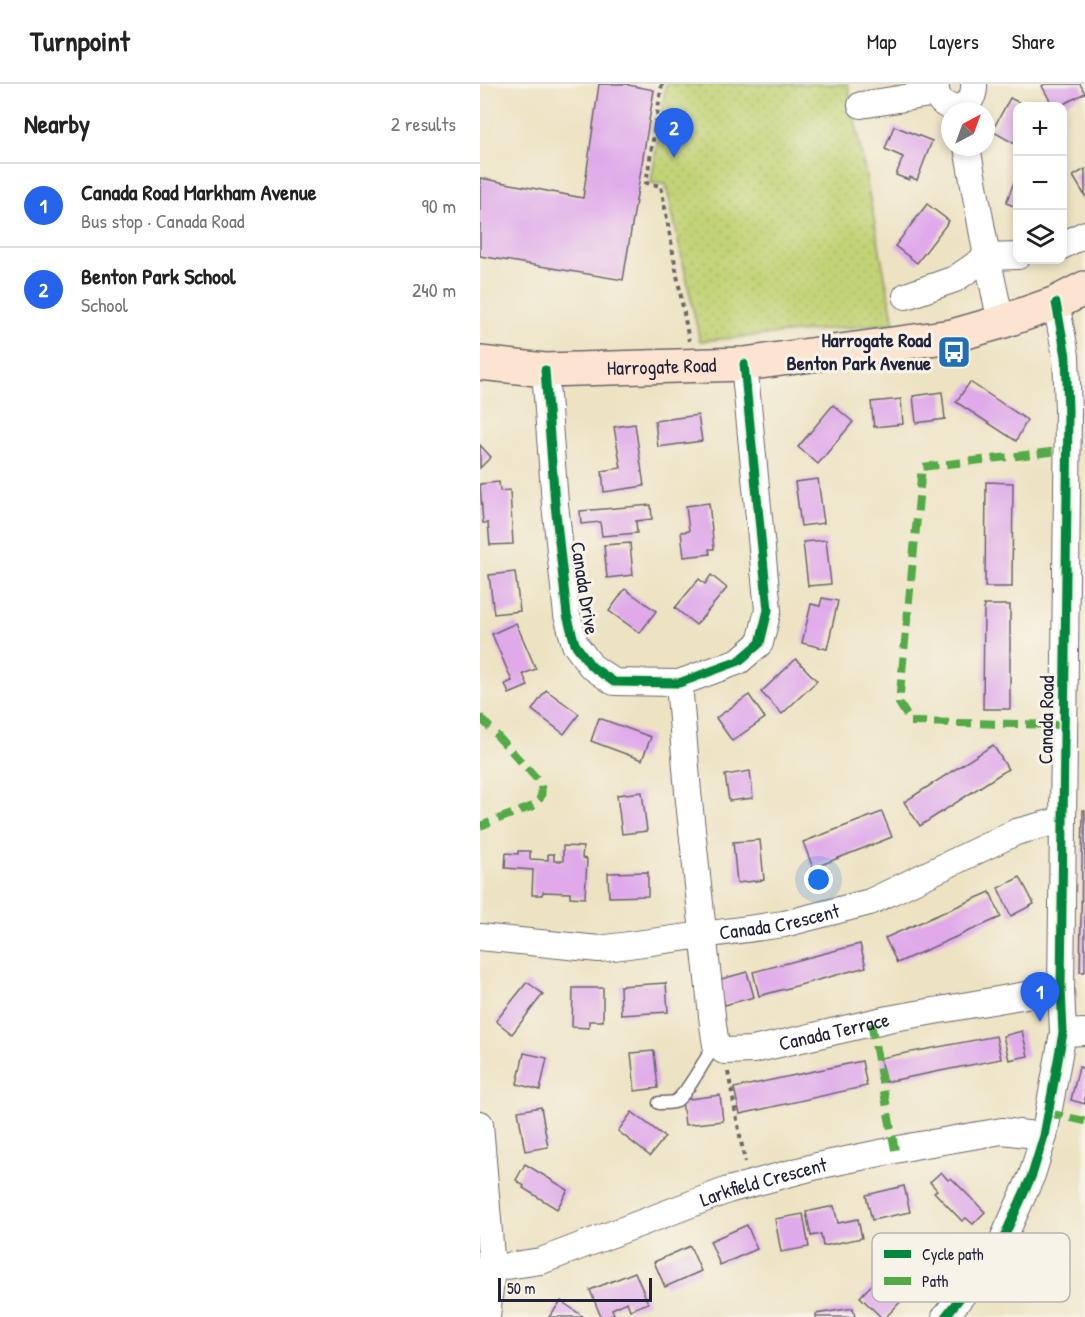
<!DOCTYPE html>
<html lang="en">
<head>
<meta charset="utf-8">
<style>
	body { margin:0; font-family:"Patrick Hand",sans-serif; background:#f2f2f2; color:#222 }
	.controls { position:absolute; right:18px; top:18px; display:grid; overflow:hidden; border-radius:12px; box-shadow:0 3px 9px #0003 }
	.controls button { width:54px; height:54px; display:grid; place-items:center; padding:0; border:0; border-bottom:2px solid #e0e0e0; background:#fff; color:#222; font:30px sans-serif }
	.compass { position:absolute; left:461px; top:18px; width:54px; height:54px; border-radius:50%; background:#fff; box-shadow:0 3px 9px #0003; rotate:41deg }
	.scale { position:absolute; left:18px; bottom:15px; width:154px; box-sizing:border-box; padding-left:6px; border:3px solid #22223b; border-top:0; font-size:16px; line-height:21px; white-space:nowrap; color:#22223b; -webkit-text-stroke:4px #f7f3e8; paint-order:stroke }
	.you { position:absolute; left:339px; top:796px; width:21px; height:21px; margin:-15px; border:4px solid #fff; border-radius:50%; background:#1a73e8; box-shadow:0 0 0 9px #1a73e833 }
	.badge { display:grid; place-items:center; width:39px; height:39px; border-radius:50%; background:#2563eb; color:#fff; font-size:20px; font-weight:700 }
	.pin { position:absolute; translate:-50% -50px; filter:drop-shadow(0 2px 3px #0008) }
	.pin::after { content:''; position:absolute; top:32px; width:21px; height:18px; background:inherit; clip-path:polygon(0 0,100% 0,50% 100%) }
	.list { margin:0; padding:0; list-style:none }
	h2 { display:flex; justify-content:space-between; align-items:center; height:78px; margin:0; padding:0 24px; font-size:26px }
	h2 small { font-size:20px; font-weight:400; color:#767676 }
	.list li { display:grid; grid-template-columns:39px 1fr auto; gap:18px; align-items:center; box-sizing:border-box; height:84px; padding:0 24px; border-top:2px solid #e0e0e0 }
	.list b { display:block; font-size:22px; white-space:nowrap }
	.list p { margin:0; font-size:20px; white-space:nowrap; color:#767676 }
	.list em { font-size:20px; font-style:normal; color:#767676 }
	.icon { flex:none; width:33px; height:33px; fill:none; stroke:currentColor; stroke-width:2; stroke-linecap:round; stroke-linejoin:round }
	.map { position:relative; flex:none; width:605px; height:1233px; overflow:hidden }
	header { display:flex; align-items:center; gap:36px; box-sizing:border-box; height:84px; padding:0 30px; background:#fff; border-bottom:2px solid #e0e0e0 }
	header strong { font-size:28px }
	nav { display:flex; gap:33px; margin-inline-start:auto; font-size:21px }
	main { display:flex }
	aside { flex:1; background:#fff }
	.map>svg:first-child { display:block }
	.grass { fill:url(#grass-dots); stroke:#727a58; stroke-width:1.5 }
	.building { fill:#dfa9ea }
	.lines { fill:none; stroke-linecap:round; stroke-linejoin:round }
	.lane-casing { stroke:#69666b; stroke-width:15 }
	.street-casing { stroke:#69666b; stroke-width:28 }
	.secondary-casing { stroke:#69666b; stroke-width:36 }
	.path { stroke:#69666b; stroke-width:4; stroke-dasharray:4.5 4.5; stroke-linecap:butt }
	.lane { stroke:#fff; stroke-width:12 }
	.street { stroke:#fff; stroke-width:26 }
	.secondary { stroke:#fde4d1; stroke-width:33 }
	.quiet { stroke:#53aa46; stroke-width:8; stroke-dasharray:15 8; stroke-linecap:butt }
	.cycleway-casing { stroke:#f7f3e8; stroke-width:13 }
	.cycleway { stroke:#00873e; stroke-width:9 }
	.labels { text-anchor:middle; stroke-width:6; stroke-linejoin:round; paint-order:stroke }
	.poi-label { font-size:20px; font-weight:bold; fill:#22223b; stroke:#f7f3e8; text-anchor:end }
	.street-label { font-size:20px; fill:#22223b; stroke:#f7f3e8 }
	.key { fill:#f7f3e8; stroke:#b7b4b4; stroke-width:1.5 }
	.key-label { font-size:16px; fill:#22223b }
</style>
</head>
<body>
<header>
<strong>Turnpoint</strong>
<nav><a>Map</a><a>Layers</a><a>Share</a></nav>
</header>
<main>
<aside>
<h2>Nearby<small>2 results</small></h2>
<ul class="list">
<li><span class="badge">1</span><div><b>Canada Road Markham Avenue</b><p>Bus stop · Canada Road</p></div><em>90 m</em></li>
<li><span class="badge">2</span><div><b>Benton Park School</b><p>School</p></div><em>240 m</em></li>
</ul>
</aside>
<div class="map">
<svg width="605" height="1233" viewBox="0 0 605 1233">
	<defs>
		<pattern id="grass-dots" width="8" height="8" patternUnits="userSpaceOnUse" patternTransform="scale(1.5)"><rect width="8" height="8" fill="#c2d376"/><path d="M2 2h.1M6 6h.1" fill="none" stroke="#a6b567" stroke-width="1.8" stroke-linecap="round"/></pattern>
	</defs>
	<rect width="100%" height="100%" fill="#f7f3e8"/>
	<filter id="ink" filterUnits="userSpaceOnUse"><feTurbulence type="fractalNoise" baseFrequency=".0167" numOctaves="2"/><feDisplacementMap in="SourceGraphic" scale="12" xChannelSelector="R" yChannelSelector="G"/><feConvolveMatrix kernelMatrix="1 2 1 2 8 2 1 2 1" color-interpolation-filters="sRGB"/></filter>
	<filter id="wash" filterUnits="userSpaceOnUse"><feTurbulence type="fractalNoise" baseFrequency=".008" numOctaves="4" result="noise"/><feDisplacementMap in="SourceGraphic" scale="24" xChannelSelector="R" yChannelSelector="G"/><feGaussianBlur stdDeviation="1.35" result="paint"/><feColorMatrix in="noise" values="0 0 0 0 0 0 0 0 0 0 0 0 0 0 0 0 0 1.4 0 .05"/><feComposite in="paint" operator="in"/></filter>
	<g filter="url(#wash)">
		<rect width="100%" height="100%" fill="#ede3c3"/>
		<polygon class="grass" points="186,0 368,0 414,239 220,257 186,100 171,99"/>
		<g id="blocks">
			<g class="building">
				<polygon points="119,0 148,0 148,1 174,6 143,196 0,172 0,94 103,114"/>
				<polygon points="565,0 600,0 605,9 580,22 573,22 562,2"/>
				<polygon points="530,14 546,22 537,22 537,55 535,60 512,47"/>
				<polygon points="414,42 452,57 437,96 430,93 429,96 416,91 423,73 405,65"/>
				<polygon points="605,85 605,112 593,92"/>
				<polygon points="537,90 537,123 526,119"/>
				<polygon points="447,120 469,137 437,179 415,162"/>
				<polygon points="490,298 547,336 536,357 476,318"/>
				<polygon points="462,308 465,335 436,339 433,312"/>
				<polygon points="421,315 423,340 394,343 391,318"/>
				<polygon points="353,321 373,338 338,380 318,363"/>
				<polygon points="218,331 222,357 178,363 175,337"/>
				<polygon points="155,340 164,402 124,408 122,387 141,384 134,343"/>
				<polygon points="0,361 11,373 0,384"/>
				<polygon points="338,395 344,439 321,442 315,398"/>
				<polygon points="19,398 20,407 30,406 33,460 10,461 8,439 3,439 0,400"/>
				<polygon points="506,398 533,399 532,503 505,503"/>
				<polygon points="229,419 234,465 229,465 230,470 204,473 201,448 209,447 206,422"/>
				<polygon points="171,421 172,435 156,437 157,449 122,452 120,438 101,440 100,427"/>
				<polygon points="346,456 351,500 328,502 323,458"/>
				<polygon points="150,459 153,491 127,494 124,461"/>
				<polygon points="35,488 40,527 14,530 9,491"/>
				<polygon points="231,491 247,504 216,541 195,524 219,495 225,500"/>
				<polygon points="145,505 176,527 160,549 129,527"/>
				<polygon points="342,514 358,517 347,565 322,559 331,520 340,522"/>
				<polygon points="504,521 530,521 530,625 503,625"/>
				<polygon points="36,539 56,585 43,590 48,602 29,610 25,600 32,597 12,550"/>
				<polygon points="316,575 337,597 302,630 281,608"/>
				<polygon points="66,606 99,630 84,650 52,626"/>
				<polygon points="269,611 285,634 252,657 236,634"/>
				<polygon points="119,634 171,653 162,676 111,657"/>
				<polygon points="513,661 528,685 440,742 424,718"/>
				<polygon points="270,687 273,714 249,717 245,691"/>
				<polygon points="162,708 167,747 142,750 137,711"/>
				<polygon points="603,726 605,726 605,888 600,888"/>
				<polygon points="402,728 412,753 333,784 323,758"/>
				<polygon points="280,756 284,796 257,799 253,758"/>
				<polygon points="83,762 103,763 102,774 107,775 105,814 90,813 90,809 63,808 62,811 52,811 53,786 25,784 26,769 38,770 38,767 50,767 50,775 68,776 68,770 74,770 74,777 83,777"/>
				<polygon points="168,788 168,812 129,813 128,789"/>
				<polygon points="540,793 554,820 531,832 518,804"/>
				<polygon points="510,808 521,833 417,879 405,854"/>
				<polygon points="380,860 386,883 279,912 273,888"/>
				<polygon points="267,888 274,913 245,921 238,896"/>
				<polygon points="47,898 63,910 32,950 16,937"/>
				<polygon points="186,899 188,928 141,931 140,902"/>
				<polygon points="93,904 123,904 123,937 109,937 109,944 92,943"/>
				<polygon points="542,947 548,972 529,976 523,952"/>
				<polygon points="516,952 521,975 405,998 400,974"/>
				<polygon points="174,967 178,1004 155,1007 151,969"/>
				<polygon points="44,969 67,974 60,1006 37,1000"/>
				<polygon points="382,977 387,1002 260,1030 254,1004"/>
				<polygon points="599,983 605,985 605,1020 591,1016"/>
				<polygon points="240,1011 243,1037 205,1041 202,1016"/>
				<polygon points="61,1023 68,1063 45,1067 38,1027"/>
				<polygon points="152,1028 185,1053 170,1072 138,1047"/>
				<polygon points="45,1080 88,1106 77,1125 43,1104 44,1102 36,1096"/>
				<polygon points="461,1088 468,1096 471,1094 505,1128 493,1140 486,1134 482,1137 454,1108 457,1106 450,1098"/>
				<polygon points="424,1102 430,1128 392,1136 386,1111"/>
				<polygon points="354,1122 358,1139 378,1135 382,1154 343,1162 341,1150 331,1152 326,1128"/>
				<polygon points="323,1130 329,1163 301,1168 295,1135"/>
				<polygon points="267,1141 277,1165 240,1181 230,1157"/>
				<polygon points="210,1162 221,1187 185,1203 174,1178"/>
				<polygon points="155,1188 168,1219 150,1226 147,1218 132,1225 134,1230 127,1233 121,1233 110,1206"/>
				<polygon points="401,1191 424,1214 406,1233 401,1233 380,1213"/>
				<polygon points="81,1217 104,1233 69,1233"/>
				<polygon points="373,1224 375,1233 336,1233 336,1230"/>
			</g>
		</g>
	</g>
	<g filter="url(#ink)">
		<use href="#blocks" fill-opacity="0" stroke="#69666b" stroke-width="1.5"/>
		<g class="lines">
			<defs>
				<path id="lane" d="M 179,1019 C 183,1019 190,1019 194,1018 C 207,1012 224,974 236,961"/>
				<g id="street">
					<path d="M 456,0 C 453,30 496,32 494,0"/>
					<polyline points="381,21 456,9"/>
					<polyline points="487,63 507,173 521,238"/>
					<polyline points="582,162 605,150"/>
					<polyline points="426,212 475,195 507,173 538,172"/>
					<polyline points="65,286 75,420 87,531 95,560 111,582 134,598 199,599 259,577 280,559 288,526 264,280"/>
					<path id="s1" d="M 199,599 L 208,708 L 233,941 L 236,961 L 244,967 L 273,966 L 408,935 L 581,905"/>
					<path id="s2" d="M 0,853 L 119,865 L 304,840 L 390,818 L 536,748 L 582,736"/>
					<polyline points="583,949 605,948"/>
					<polyline points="0,1040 12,1184 7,1233"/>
					<path id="s3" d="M 0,1186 L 61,1177 L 248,1106 L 337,1082 L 434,1062 L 522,1047 L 564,1052"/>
					<polyline points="465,1233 519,1164 552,1091 564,1052 583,949 581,905 588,326 586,272 576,219"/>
				</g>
				<g id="secondary">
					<path id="s4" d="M 0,279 L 65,286 L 264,280 L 472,252 L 521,238 L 576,219 L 605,204"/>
				</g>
			</defs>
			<use href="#lane" class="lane-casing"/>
			<use href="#street" class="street-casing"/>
			<use href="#secondary" class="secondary-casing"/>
			<g class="path">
				<polyline points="182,0 166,99 181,102 209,257"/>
				<polyline points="248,988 265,1078"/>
			</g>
			<use href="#lane" class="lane"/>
			<use href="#street" class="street"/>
			<use href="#secondary" class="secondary"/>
			<g class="quiet">
				<path d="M 0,633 L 58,696 C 64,707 63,714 53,722 L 0,742"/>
				<polyline points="584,641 431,638 419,619 442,383 588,366"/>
				<polyline points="391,939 415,1066"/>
				<polyline points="568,1029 605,1037"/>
			</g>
			<defs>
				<g id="cycleway">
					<polyline points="65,286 75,420 87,531 95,560 111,582 134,598 199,599 259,577 280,559 288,526 264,280"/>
					<polyline points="465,1233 519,1164 552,1091 564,1052 583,949 581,905 588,326 586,272 576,219"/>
				</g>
			</defs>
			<use href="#cycleway" class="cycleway-casing"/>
			<use href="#cycleway" class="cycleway"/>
		</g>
	</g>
	<defs>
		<symbol id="bus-square" viewBox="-11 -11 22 22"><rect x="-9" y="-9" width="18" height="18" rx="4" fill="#1f6fb2" stroke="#f7f3e8"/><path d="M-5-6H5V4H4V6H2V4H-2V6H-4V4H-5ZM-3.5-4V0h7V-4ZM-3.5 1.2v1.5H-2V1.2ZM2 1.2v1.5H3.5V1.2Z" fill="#fff"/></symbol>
	</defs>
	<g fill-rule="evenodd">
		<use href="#bus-square" x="455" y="249" width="38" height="38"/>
	</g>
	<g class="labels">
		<g class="poi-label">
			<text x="451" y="263">Harrogate Road<tspan x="451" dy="23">Benton Park Avenue</tspan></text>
		</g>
		<g class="street-label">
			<text dy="7" stroke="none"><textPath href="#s4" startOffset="182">Harrogate Road</textPath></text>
			<text transform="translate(105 504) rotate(81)" y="7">Canada Drive</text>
			<text transform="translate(566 636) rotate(-89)" y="7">Canada Road</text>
			<text dy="7" stroke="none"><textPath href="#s2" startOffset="302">Canada Crescent</textPath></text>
			<text dy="7" stroke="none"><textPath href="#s1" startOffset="486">Canada Terrace</textPath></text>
			<text dy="7" stroke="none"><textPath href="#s3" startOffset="298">Larkfield Crescent</textPath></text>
		</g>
	</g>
	<rect x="392" y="1149" width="198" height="69" rx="9" class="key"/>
	<rect x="404" y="1166" width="27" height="8" fill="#00873e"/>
	<rect x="404" y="1193" width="27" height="8" fill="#53aa46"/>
	<g class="key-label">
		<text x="442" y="1176">Cycle path</text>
		<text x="442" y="1203">Path</text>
	</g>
</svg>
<div class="controls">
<button>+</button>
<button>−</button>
<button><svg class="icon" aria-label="layers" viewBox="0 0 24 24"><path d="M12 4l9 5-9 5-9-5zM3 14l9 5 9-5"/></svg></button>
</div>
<svg class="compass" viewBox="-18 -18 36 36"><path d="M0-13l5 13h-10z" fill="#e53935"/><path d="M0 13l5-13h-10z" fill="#767676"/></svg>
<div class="scale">50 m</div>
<div class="you"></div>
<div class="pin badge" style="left:560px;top:938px">1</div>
<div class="pin badge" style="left:194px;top:74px">2</div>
</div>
</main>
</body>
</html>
